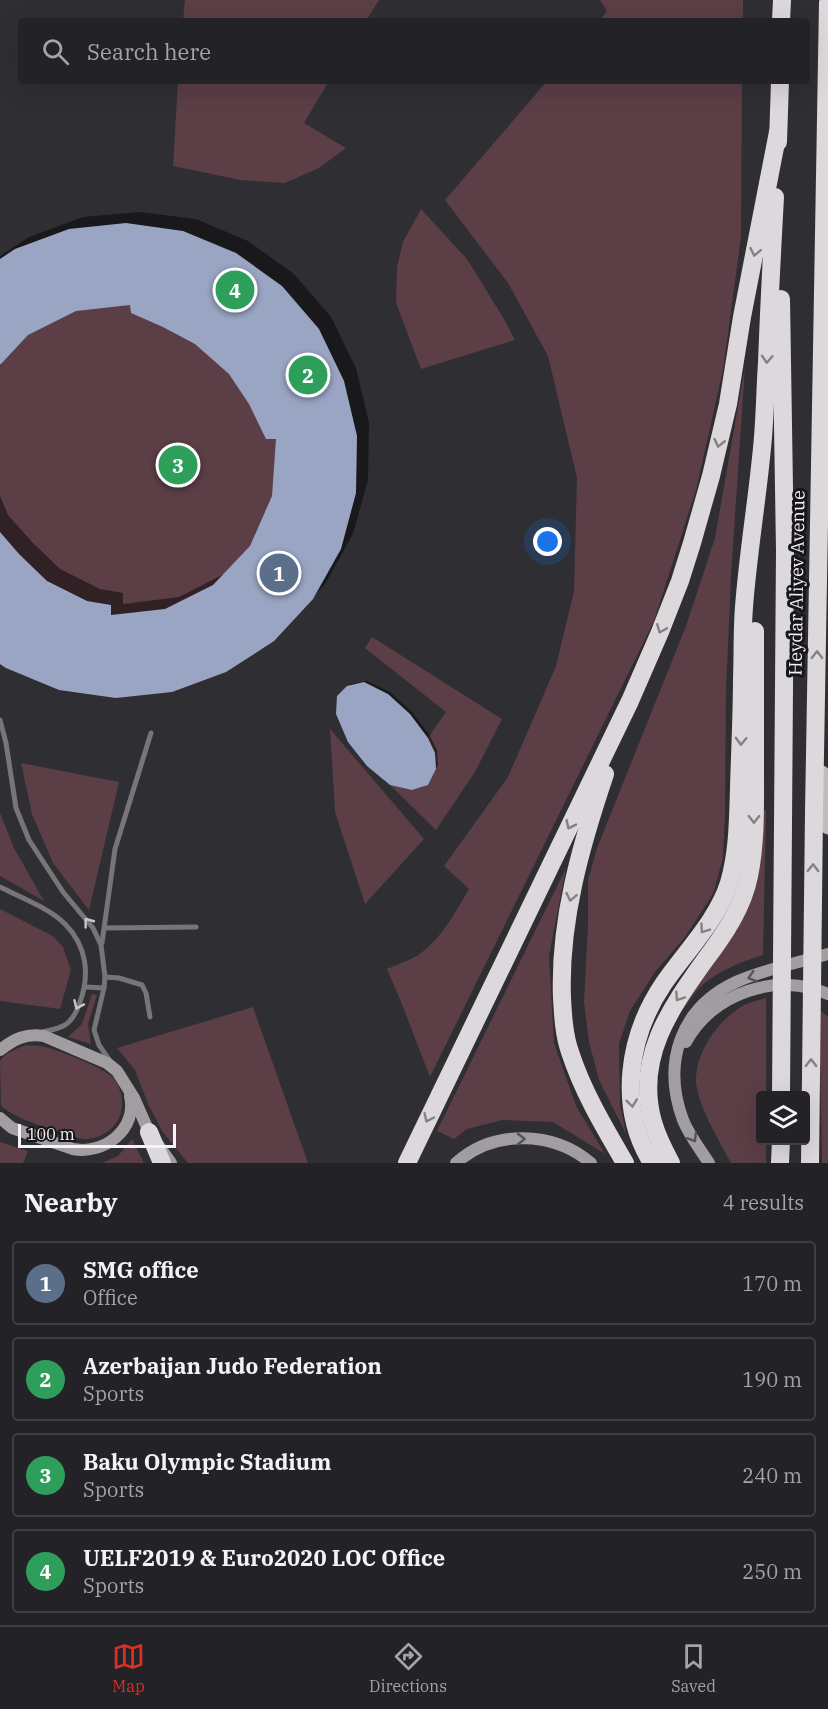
<!DOCTYPE html>
<html lang="en">
<head>
<meta charset="utf-8">
<style>
	body { margin:0; font-family:"IBM Plex Serif",serif; background:#2b2a2e; color:#f1f3f6 }
	.controls { position:absolute; right:18px; bottom:18px; display:grid; overflow:hidden; border-radius:6px; box-shadow:0 6px 24px #0002 }
	.controls button { width:54px; height:54px; display:grid; place-items:center; padding:0; border:0; border-bottom:2px solid #403f43; background:#232226; color:#f1f3f6; font:30px sans-serif }
	.scale { position:absolute; left:18px; bottom:15px; width:158px; box-sizing:border-box; padding-left:6px; border:3px solid #f4f3f6; border-top:0; font-size:16px; line-height:21px; white-space:nowrap; color:#f4f3f6; -webkit-text-stroke:4px #171619; paint-order:stroke }
	.you { position:absolute; left:548px; top:542px; width:21px; height:21px; margin:-15px; border:4px solid #fff; border-radius:50%; background:#1a73e8; box-shadow:0 0 0 9px #1a73e833 }
	.badge { display:grid; place-items:center; width:39px; height:39px; border-radius:50%; background:#d93025; color:#fff; font-size:20px; font-weight:700 }
	.pin { position:absolute; translate:-50% -50%; border:3px solid #fff; box-shadow:0 2px 6px #0006 }
	.list { margin:0; padding:0; list-style:none }
	h2 { display:flex; justify-content:space-between; align-items:center; height:78px; margin:0; padding:0 24px; font-size:26px }
	h2 small { font-size:20px; font-weight:400; color:#a3a4a7 }
	.list li { display:grid; grid-template-columns:39px 1fr auto; gap:18px; align-items:center; box-sizing:border-box; height:84px; margin:0 12px 12px; padding:0 12px; border:2px solid #403f43; border-radius:6px }
	.list b { display:block; font-size:22px; white-space:nowrap }
	.list p { margin:0; font-size:20px; white-space:nowrap; color:#a3a4a7 }
	.list em { font-size:20px; font-style:normal; color:#a3a4a7 }
	.icon { flex:none; width:33px; height:33px; fill:none; stroke:currentColor; stroke-width:2; stroke-linecap:round; stroke-linejoin:round }
	.map { position:relative; flex:none; width:828px; height:1163px; overflow:hidden }
	.search { position:absolute; background:#232226; box-shadow:0 6px 24px #0002; left:18px; right:18px; top:18px; height:66px; display:flex; align-items:center; gap:15px; box-sizing:border-box; padding:0 21px; border-radius:6px; color:#a3a4a7; font-size:22px }
	.sheet { height:462px; background:#232226 }
	nav { display:flex; justify-content:space-around; align-items:center; box-sizing:border-box; height:84px; border-top:2px solid #403f43; background:#232226; font-size:16px; color:#a3a4a7 }
	nav a { display:grid; justify-items:center; gap:3px }
	nav .on { color:#d93025 }
	.map>svg:first-child { display:block }
	.green { fill:#5b3e46 }
	.shadow { fill:#0007 }
	.building { fill:#9aa5c4 }
	.lines { fill:none; stroke-linecap:round; stroke-linejoin:round }
	.service { stroke:#787577; stroke-width:5 }
	.secondary { stroke:#a19da0; stroke-width:12 }
	.primary { stroke:#c0bcc0; stroke-width:15 }
	.motorway { stroke:#ddd8dc; stroke-width:18 }
	.oneway { stroke:#848184 }
	.oneway2 { stroke:#c9c7ca }
	.oneway3 { stroke:#555356 }
	.labels { text-anchor:middle; stroke-width:6; stroke-linejoin:round; paint-order:stroke }
	.street-label { font-size:18px; fill:#f4f3f6; stroke:#171619 }
</style>
</head>
<body>
<div class="map">
<svg width="828" height="1163" viewBox="0 0 828 1163">
	<rect width="100%" height="100%" fill="#2f2e33"/>
	<g class="green">
		<polygon points="185,0 379,0 366,21 183,21"/>
		<polygon points="600,0 743,0 743,21 599,21 607,11"/>
		<polygon points="178,81 329,81 304,123 346,148 319,168 285,183 240,180 173,166"/>
		<path d="M 547,81 L 742,81 L 741,237 L 723,370 L 696,490 L 654,621 L 430,1077 L 403,1007 L 387,969 C 395,965 405,962 413,958 C 439,944 454,914 469,889 L 444,866 L 508,777 L 556,666 L 574,591 L 577,478 L 548,356 L 508,283 L 445,200 Z"/>
		<polygon points="421,209 467,259 504,319 515,340 421,369 396,303 397,267 403,242"/>
		<polygon points="69,229 183,231 236,253 282,286 319,329 344,381 357,436 356,493 313,599 274,641 226,672 172,692 59,689 6,668 0,664 0,259 15,249"/>
		<polygon points="745,367 731,576 726,691 725,816 723,858 713,894 685,937 655,972 630,1011 619,1044 620,1104 626,1134 599,1080 589,1042 584,1002 588,924 588,880 597,848 686,626 715,538"/>
		<path d="M 372,637 L 502,719 L 475,772 L 436,830 L 390,785 L 412,790 L 428,785 C 438,765 437,758 428,738 L 446,712 L 365,648 Z"/>
		<polygon points="330,729 424,839 365,904 335,812"/>
		<polygon points="21,763 119,782 89,910 53,863 32,814"/>
		<path d="M 763,810 L 766,810 L 763,955 C 739,963 713,972 696,992 C 688,1002 680,1013 673,1023 L 719,953 Z"/>
		<polygon points="0,813 14,848 44,901 0,876"/>
		<polygon points="566,868 549,956 554,1043 576,1106 605,1154 553,1122 502,1120 467,1129 454,1139 437,1131"/>
		<polygon points="0,909 53,936 63,947 71,970 60,1009 0,1001"/>
		<polygon points="92,994 97,995 88,1024 91,1044 68,1037 82,1024"/>
		<path d="M 766,998 L 766,1095 L 760,1096 L 760,1140 L 766,1141 L 766,1163 L 731,1163 C 720,1142 697,1105 696,1081 C 696,1051 718,1020 744,1005 C 751,1002 759,1000 766,998 Z"/>
		<polygon points="253,1007 308,1163 188,1163 162,1131 148,1104 135,1070 117,1048"/>
		<polygon points="819,1009 828,1017 828,1163 822,1163"/>
		<path d="M 26,1045 C 30,1046 36,1045 40,1046 C 54,1048 106,1068 114,1079 C 133,1105 117,1138 86,1139 C 74,1139 62,1133 51,1129 C 33,1123 16,1118 1,1106 L 0,1061 C 6,1052 16,1049 26,1045 Z"/>
		<polygon points="132,1139 144,1163 102,1163 118,1156"/>
		<polygon points="0,1142 28,1151 23,1163 0,1163"/>
	</g>
	<g class="shadow">
		<polygon points="139,212 196,219 248,241 294,274 331,317 356,368 369,423 368,480 353,534 325,584 287,626 0,662 0,496 8,515 32,542 60,569 100,589 123,593 123,604 179,597 226,573 252,546 273,496 278,437 250,404 230,373 195,343 132,303 76,310 28,333 3,360 0,367 0,256 29,237 83,217"/>
		<polygon points="367,681 390,692 412,712 430,736 437,750 438,765 430,781 339,697 351,684"/>
	</g>
	<g class="building">
		<polygon points="126,223 183,231 236,253 282,286 319,329 344,381 357,436 356,493 341,549 313,599 274,641 226,672 172,692 116,698 59,690 6,668 0,664 0,532 19,554 47,581 87,601 111,605 111,615 165,609 213,585 250,546 272,496 276,439 266,439 249,404 229,374 195,344 163,327 131,313 130,305 76,311 28,335 0,365 0,259 15,249 69,229"/>
		<polygon points="364,682 388,694 410,714 428,738 435,753 436,769 428,785 412,790 390,785 367,766 348,742 336,714 337,696 347,686"/>
	</g>
	<g class="lines">
		<g class="service">
			<polyline points="0,720 6,743 16,808 29,840 63,892 93,928 101,945 105,977 104,988 94,1030 99,1045 110,1061"/>
			<path d="M 0,887 C 20,897 49,908 65,924 C 87,946 90,975 80,1002 C 77,1011 73,1020 65,1025 C 58,1029 50,1030 43,1032"/>
			<polyline points="104,928 196,927"/>
			<polyline points="102,943 115,849 151,733"/>
			<polyline points="105,977 119,978 142,985 146,993 150,1017"/>
			<polyline points="86,987 104,988"/>
		</g>
		<g class="secondary">
			<path d="M 686,1042 C 712,993 778,971 828,994"/>
			<path d="M 0,1050 C 14,1039 26,1033 44,1036 L 107,1063 L 117,1071 L 134,1098 L 149,1132 L 171,1163"/>
			<path d="M 0,1118 L 12,1128 L 73,1149 C 103,1155 138,1130 130,1096"/>
			<path d="M 456,1163 C 494,1129 553,1131 591,1163"/>
			<path d="M 709,1163 C 700,1149 689,1135 683,1120 C 662,1063 680,1008 736,982 C 765,969 798,963 828,954"/>
		</g>
		<polyline class="primary" points="822,773 828,827"/>
		<g class="motorway">
			<polyline points="781,21 782,0"/>
			<polyline points="778,142 780,81"/>
			<polyline points="781,299 785,551 781,1096"/>
			<path d="M 605,774 C 581,845 559,921 562,998 C 563,1016 564,1035 570,1052 C 583,1092 604,1127 625,1163"/>
			<polyline points="149,1132 162,1163"/>
			<polyline points="407,1163 630,701 660,632 680,581 692,543 711,476 728,404 742,317 778,132"/>
			<path d="M 652,1163 C 617,1107 628,1036 664,983 C 686,951 717,921 729,883 C 738,852 738,820 739,788 C 740,751 742,714 742,678 C 743,654 742,631 744,607 C 748,554 757,501 762,448 C 765,420 765,391 767,363 C 769,307 772,252 775,197"/>
			<path d="M 671,1163 C 664,1150 657,1136 653,1122 C 635,1058 670,1009 705,960 C 724,935 743,907 749,876 C 756,842 755,806 755,772 C 755,725 755,678 755,631"/>
			<polyline points="780,1163 781,1140"/>
			<polyline points="810,1163 814,812 828,3"/>
		</g>
	</g>
	<defs><path id="oneway-chevron" d="M-2-3.5L2.5 0L-2 3.5" fill="none" stroke-width="1.6" stroke-linecap="round" stroke-linejoin="round" transform="scale(1.5)"/></defs>
	<g class="oneway">
		<use href="#oneway-chevron" transform="translate(755 252) rotate(101)"/>
		<use href="#oneway-chevron" transform="translate(767 359) rotate(93)"/>
		<use href="#oneway-chevron" transform="translate(719 443) rotate(103)"/>
		<use href="#oneway-chevron" transform="translate(661 629) rotate(112)"/>
		<use href="#oneway-chevron" transform="translate(817 655) rotate(-89)"/>
		<use href="#oneway-chevron" transform="translate(741 741) rotate(92)"/>
		<use href="#oneway-chevron" transform="translate(754 819) rotate(91)"/>
		<use href="#oneway-chevron" transform="translate(570 825) rotate(116)"/>
		<use href="#oneway-chevron" transform="translate(813 868) rotate(-89)"/>
		<use href="#oneway-chevron" transform="translate(571 897) rotate(101)"/>
		<use href="#oneway-chevron" transform="translate(704 929) rotate(125)"/>
		<use href="#oneway-chevron" transform="translate(679 997) rotate(124)"/>
		<use href="#oneway-chevron" transform="translate(811 1063) rotate(-89)"/>
		<use href="#oneway-chevron" transform="translate(632 1103) rotate(83)"/>
		<use href="#oneway-chevron" transform="translate(428 1118) rotate(115)"/>
	</g>
	<g class="oneway2">
		<use href="#oneway-chevron" transform="translate(88 922) rotate(-127)"/>
		<use href="#oneway-chevron" transform="translate(78 1005) rotate(114)"/>
	</g>
	<g class="oneway3">
		<use href="#oneway-chevron" transform="translate(752 977) rotate(162)"/>
		<use href="#oneway-chevron" transform="translate(693 1138) rotate(59)"/>
		<use href="#oneway-chevron" transform="translate(521 1139) rotate(-1)"/>
	</g>
	<g class="labels">
		<g class="street-label">
			<text transform="translate(797 583) rotate(-89)" y="6">Heydar Aliyev Avenue</text>
		</g>
	</g>
</svg>
<div class="controls">
<button><svg class="icon" aria-label="layers" viewBox="0 0 24 24"><path d="M12 4l9 5-9 5-9-5zM3 14l9 5 9-5"/></svg></button>
</div>
<div class="scale">100 m</div>
<div class="you"></div>
<div class="pin badge" style="left:279px;top:573px;background:#5c6f8a">1</div>
<div class="pin badge" style="left:308px;top:375px;background:#2e9e5b">2</div>
<div class="pin badge" style="left:178px;top:465px;background:#2e9e5b">3</div>
<div class="pin badge" style="left:235px;top:290px;background:#2e9e5b">4</div>
<div class="search"><svg class="icon" aria-label="search" viewBox="0 0 24 24"><circle cx="10" cy="10" r="6"/><path d="M15 15l6 6"/></svg>Search here</div>
</div>
<section class="sheet">
<h2>Nearby<small>4 results</small></h2>
<ul class="list">
<li><span class="badge" style="background:#5c6f8a">1</span><div><b>SMG office</b><p>Office</p></div><em>170 m</em></li>
<li><span class="badge" style="background:#2e9e5b">2</span><div><b>Azerbaijan Judo Federation</b><p>Sports</p></div><em>190 m</em></li>
<li><span class="badge" style="background:#2e9e5b">3</span><div><b>Baku Olympic Stadium</b><p>Sports</p></div><em>240 m</em></li>
<li><span class="badge" style="background:#2e9e5b">4</span><div><b>UELF2019 &amp; Euro2020 LOC Office</b><p>Sports</p></div><em>250 m</em></li>
</ul>
</section>
<nav>
<a class="on"><svg class="icon" aria-label="map" viewBox="0 0 24 24"><path d="M3 6l6-2 6 2 6-2v14l-6 2-6-2-6 2zM9 4v14M15 6v14"/></svg>Map</a>
<a><svg class="icon" aria-label="directions" viewBox="0 0 24 24"><path d="M12 3l9 9-9 9-9-9zM9 14v-3h6M13 9l2 2-2 2"/></svg>Directions</a>
<a><svg class="icon" aria-label="saved" viewBox="0 0 24 24"><path d="M7 4h10v16l-5-4-5 4z"/></svg>Saved</a>
</nav>
</body>
</html>
